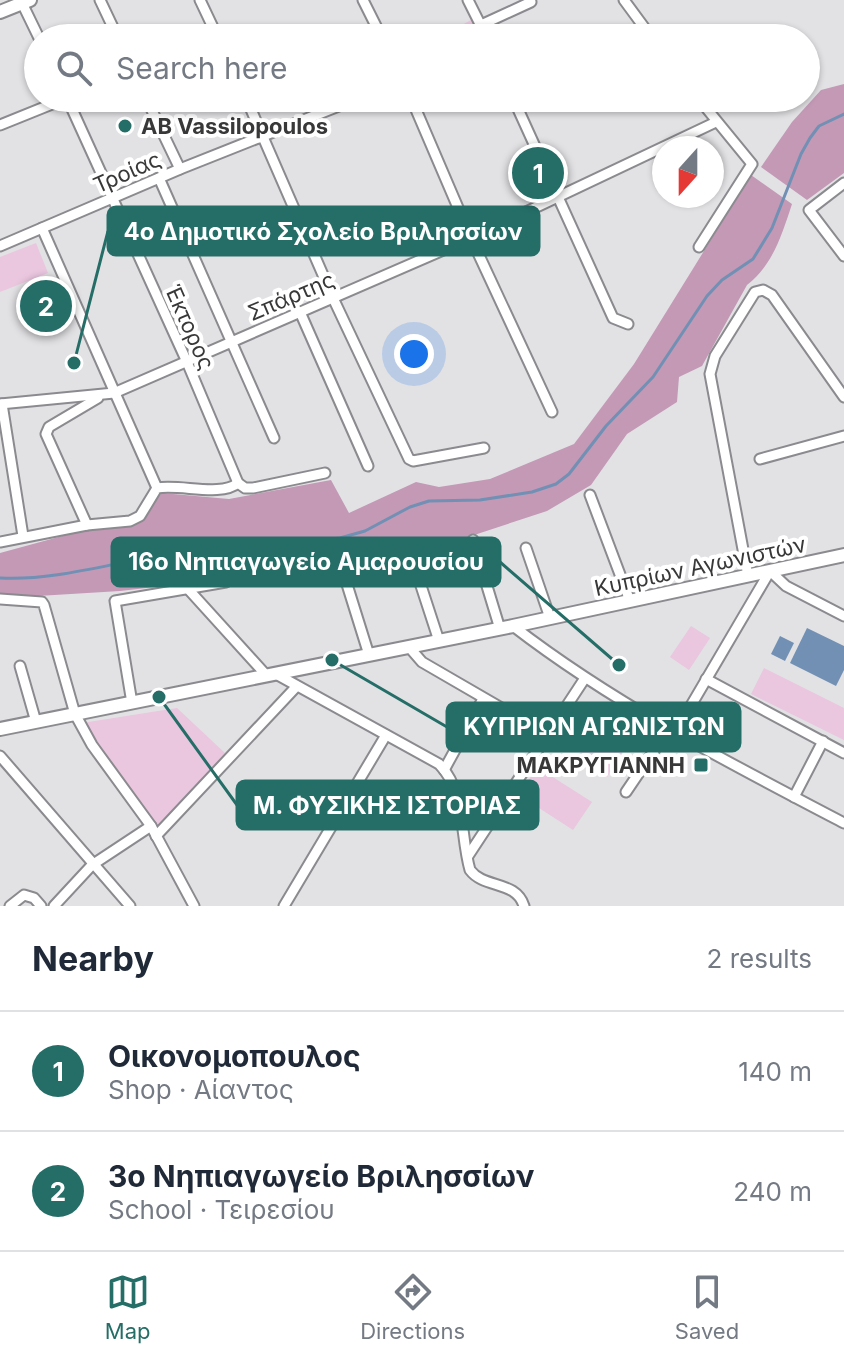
<!DOCTYPE html>
<html lang="en">
<head>
<meta charset="utf-8">
<style>
	body { margin:0; font-family:Inter,sans-serif; background:#f2f2f3; color:#1f2937 }
	.compass { position:absolute; left:652px; top:136px; width:72px; height:72px; border-radius:50%; background:#fff; box-shadow:0 2px 6px #0004; rotate:201deg }
	.you { position:absolute; left:414px; top:354px; width:28px; height:28px; margin:-20px; border:6px solid #fff; border-radius:50%; background:#1a73e8; box-shadow:0 0 0 12px #1a73e833 }
	.badge { display:grid; place-items:center; width:52px; height:52px; border-radius:50%; background:#256e68; color:#fff; font-size:26px; font-weight:700 }
	.pin { position:absolute; translate:-50% -50%; border:4px solid #fff; box-shadow:0 2px 8px #0006 }
	.list { margin:0; padding:0; list-style:none }
	h2 { display:flex; justify-content:space-between; align-items:center; height:104px; margin:0; padding:0 32px; font-size:34px }
	h2 small { font-size:26px; font-weight:400; color:#747a83 }
	.list li { display:grid; grid-template-columns:52px 1fr auto; gap:24px; align-items:center; box-sizing:border-box; height:120px; padding:0 32px; border-top:2px solid #e0e1e3 }
	.list b { display:block; font-size:30px; white-space:nowrap }
	.list p { margin:0; font-size:26px; white-space:nowrap; color:#747a83 }
	.list em { font-size:26px; font-style:normal; color:#747a83 }
	.icon { flex:none; width:44px; height:44px; fill:none; stroke:currentColor; stroke-width:2; stroke-linecap:round; stroke-linejoin:round }
	.map { position:relative; flex:none; width:844px; height:906px; overflow:hidden }
	.search { position:absolute; background:#fff; box-shadow:0 2px 6px #0004; left:24px; right:24px; top:24px; height:88px; display:flex; align-items:center; gap:20px; box-sizing:border-box; padding:0 28px; border-radius:44px; color:#747a83; font-size:30px }
	.sheet { height:344px; background:#fff }
	nav { display:flex; justify-content:space-around; align-items:center; box-sizing:border-box; height:112px; border-top:2px solid #e0e1e3; background:#fff; font-size:22px; color:#747a83 }
	nav a { display:grid; justify-items:center; gap:4px }
	nav .on { color:#256e68 }
	.map>svg:first-child { display:block }
	.green { fill:#eac6df }
	.forest { fill:#c399b6 }
	.water { fill:#7190b4 }
	.lines { fill:none; stroke-linecap:round; stroke-linejoin:round }
	.stream { stroke:#7190b4; stroke-width:3 }
	.street-casing { stroke:#8b8a8e; stroke-width:13 }
	.secondary-casing { stroke:#8b8a8e; stroke-width:16 }
	.street { stroke:#fff; stroke-width:9 }
	.secondary { stroke:#fff; stroke-width:12 }
	.poi-dot { fill:#256e68; stroke:#fff; stroke-width:3 }
	.labels { text-anchor:middle; stroke-width:8; stroke-linejoin:round; paint-order:stroke }
	.poi-label { font-size:22px; font-weight:bold; fill:#383839; stroke:#fff; text-anchor:start }
	.street-label { font-size:22px; fill:#383839; stroke:#fff }
	.leader { fill:none; stroke:#256e68; stroke-width:3 }
	.callout-dot { fill:#256e68; stroke:#fff; stroke-width:3 }
	.callout { fill:#256e68; stroke:#256e68; stroke-width:3 }
	.callout-label { font-size:24px; text-anchor:middle; font-weight:bold; fill:#fff }
</style>
</head>
<body>
<div class="map">
<svg width="844" height="906" viewBox="0 0 844 906">
	<rect width="100%" height="100%" fill="#e2e2e5"/>
	<g class="green">
		<polygon points="471,20 478,33 468,38 424,38 435,33 438,38"/>
		<polygon points="36,243 48,273 0,292 0,257"/>
		<polygon points="691,626 710,638 689,670 670,657"/>
		<polygon points="764,668 844,708 844,740 751,694"/>
		<polygon points="612,703 642,721 607,777 577,758"/>
		<polygon points="177,708 227,755 159,834 82,723"/>
		<polygon points="537,767 592,802 573,830 519,795"/>
	</g>
	<g class="forest">
		<polygon points="844,84 844,173 807,200 761,167 792,122 821,90"/>
		<path d="M 751,175 L 792,204 C 782,234 773,265 747,285 L 702,366 L 679,377 L 677,402 L 627,434 L 591,485 L 547,511 L 462,539 L 369,555 L 259,568 L 198,582 L 120,591 L 38,596 L 0,594 L 0,553 L 88,529 L 133,526 L 143,519 L 156,498 L 162,493 L 229,499 L 331,480 L 349,513 L 416,482 L 439,487 L 490,479 L 574,444 L 634,364 Z"/>
	</g>
	<g class="water">
		<polygon points="807,628 844,646 844,670 836,686 790,663"/>
		<polygon points="780,636 794,643 785,661 771,654"/>
	</g>
	<g class="lines">
		<path class="stream" d="M 0,578 C 57,581 114,562 169,554 C 226,545 284,545 340,538 L 365,531 L 410,507 L 429,501 L 480,500 L 532,492 L 556,484 L 569,474 L 606,426 L 653,377 L 707,296 L 722,280 L 753,259 L 772,228 L 801,154 L 810,138 L 819,126 L 844,114"/>
		<defs>
			<g id="street">
				<polyline points="100,0 118,38"/>
				<polyline points="200,0 218,38"/>
				<polyline points="363,0 382,38"/>
				<polyline points="468,0 487,38"/>
				<polyline points="624,0 652,38"/>
				<polyline points="22,3 39,38"/>
				<polyline points="481,25 531,2"/>
				<polyline points="67,98 187,362 238,483"/>
				<polyline points="146,98 180,169"/>
				<polyline points="246,98 333,298 409,459 413,461 484,448"/>
				<polyline points="411,98 471,238 552,412"/>
				<polyline points="513,98 613,318 628,324"/>
				<polyline points="698,98 752,164 699,247"/>
				<polyline points="0,125 67,98"/>
				<polyline points="159,178 274,438"/>
				<polyline points="844,183 809,210 844,256"/>
				<polyline points="42,228 157,488"/>
				<polyline points="0,246 180,169 359,98"/>
				<polyline points="300,312 368,466"/>
				<polyline points="0,404 114,393 471,238 716,122"/>
				<polyline points="2,404 23,536"/>
				<polyline points="760,459 844,436"/>
				<polyline points="238,483 245,488 253,488 325,473"/>
				<polyline points="590,495 630,601"/>
				<polyline points="87,525 46,434 49,427 98,398"/>
				<polyline points="473,540 500,629"/>
				<path d="M 0,542 L 87,525 L 130,521 L 140,516 L 157,488 C 181,484 221,497 238,483"/>
				<polyline points="526,548 550,618"/>
				<polyline points="410,552 439,641"/>
				<polyline points="748,576 710,374 715,356 755,292 763,290 772,295 844,397"/>
				<polyline points="345,578 369,655"/>
				<polyline points="189,590 267,676"/>
				<polyline points="0,599 42,602 44,605 75,714 92,745 151,826 194,906"/>
				<path d="M 513,626 C 614,704 731,764 844,823"/>
				<polyline points="409,647 422,662 548,735"/>
				<polyline points="20,666 36,722"/>
				<path d="M 276,674 L 439,764 C 466,791 460,836 470,870 C 484,889 516,880 524,906"/>
				<polyline points="706,679 844,753"/>
				<polyline points="132,703 115,601 226,582"/>
				<polyline points="676,731 770,571 786,586 844,616"/>
				<polyline points="0,756 130,906"/>
				<polyline points="444,770 483,699"/>
				<polyline points="626,792 670,727"/>
				<polyline points="794,797 823,741"/>
				<polyline points="156,836 296,687"/>
				<polyline points="468,856 585,678"/>
				<polyline points="10,906 24,895 34,898 41,906"/>
				<polyline points="54,906 92,865 151,826"/>
				<polyline points="284,906 386,735"/>
			</g>
			<g id="secondary">
				<polyline points="0,12 30,0"/>
				<polyline points="0,729 513,626 844,555"/>
			</g>
		</defs>
		<use href="#street" class="street-casing"/>
		<use href="#secondary" class="secondary-casing"/>
		<use href="#street" class="street"/>
		<use href="#secondary" class="secondary"/>
	</g>
	<g class="poi-dot">
		<circle cx="125" cy="126" r="8"/>
		<rect x="693" y="757" width="16" height="16" rx="4"/>
	</g>
	<g class="labels">
		<g class="poi-label">
			<text x="141" y="134">AB Vassilopoulos</text>
			<text x="685" y="773" text-anchor="end">ΜΑΚΡΥΓΙΑΝΝΗ</text>
		</g>
		<g class="street-label">
			<text transform="translate(127 172) rotate(-24)" y="8">Τροίας</text>
			<text transform="translate(291 296) rotate(-23)" y="8">Σπάρτης</text>
			<text transform="translate(190 327) rotate(66)" y="8">Έκτορος</text>
			<text transform="translate(700 566) rotate(-12)" y="8">Κυπρίων Αγωνιστών</text>
		</g>
	</g>
	<path class="leader" d="M74 363L108 231M619 665L500 562M332 660L447 727M159 697L237 805"/>
	<g class="callout-dot">
		<circle cx="74" cy="363" r="8"/>
		<circle cx="619" cy="665" r="8"/>
		<circle cx="332" cy="660" r="8"/>
		<circle cx="159" cy="697" r="8"/>
	</g>
	<g class="callout">
		<rect x="108" y="207" width="431" height="48" rx="8"/>
		<rect x="112" y="538" width="388" height="48" rx="8"/>
		<rect x="447" y="703" width="293" height="48" rx="8"/>
		<rect x="237" y="781" width="301" height="48" rx="8"/>
	</g>
	<g class="callout-label">
		<text x="323" y="240">4o Δημοτικό Σχολείο Βριλησσίων</text>
		<text x="306" y="570">16ο Νηπιαγωγείο Αμαρουσίου</text>
		<text x="594" y="735">ΚΥΠΡΙΩΝ ΑΓΩΝΙΣΤΩΝ</text>
		<text x="387" y="814">Μ. ΦΥΣΙΚΗΣ ΙΣΤΟΡΙΑΣ</text>
	</g>
</svg>
<svg class="compass" viewBox="-18 -18 36 36"><path d="M0-13l5 13h-10z" fill="#e53935"/><path d="M0 13l5-13h-10z" fill="#747a83"/></svg>
<div class="you"></div>
<div class="pin badge" style="left:538px;top:173px">1</div>
<div class="pin badge" style="left:46px;top:306px">2</div>
<div class="search"><svg class="icon" aria-label="search" viewBox="0 0 24 24"><circle cx="10" cy="10" r="6"/><path d="M15 15l6 6"/></svg>Search here</div>
</div>
<section class="sheet">
<h2>Nearby<small>2 results</small></h2>
<ul class="list">
<li><span class="badge">1</span><div><b>Οικονομοπουλος</b><p>Shop · Αίαντος</p></div><em>140 m</em></li>
<li><span class="badge">2</span><div><b>3ο Νηπιαγωγείο Βριλησσίων</b><p>School · Τειρεσίου</p></div><em>240 m</em></li>
</ul>
</section>
<nav>
<a class="on"><svg class="icon" aria-label="map" viewBox="0 0 24 24"><path d="M3 6l6-2 6 2 6-2v14l-6 2-6-2-6 2zM9 4v14M15 6v14"/></svg>Map</a>
<a><svg class="icon" aria-label="directions" viewBox="0 0 24 24"><path d="M12 3l9 9-9 9-9-9zM9 14v-3h6M13 9l2 2-2 2"/></svg>Directions</a>
<a><svg class="icon" aria-label="saved" viewBox="0 0 24 24"><path d="M7 4h10v16l-5-4-5 4z"/></svg>Saved</a>
</nav>
</body>
</html>
